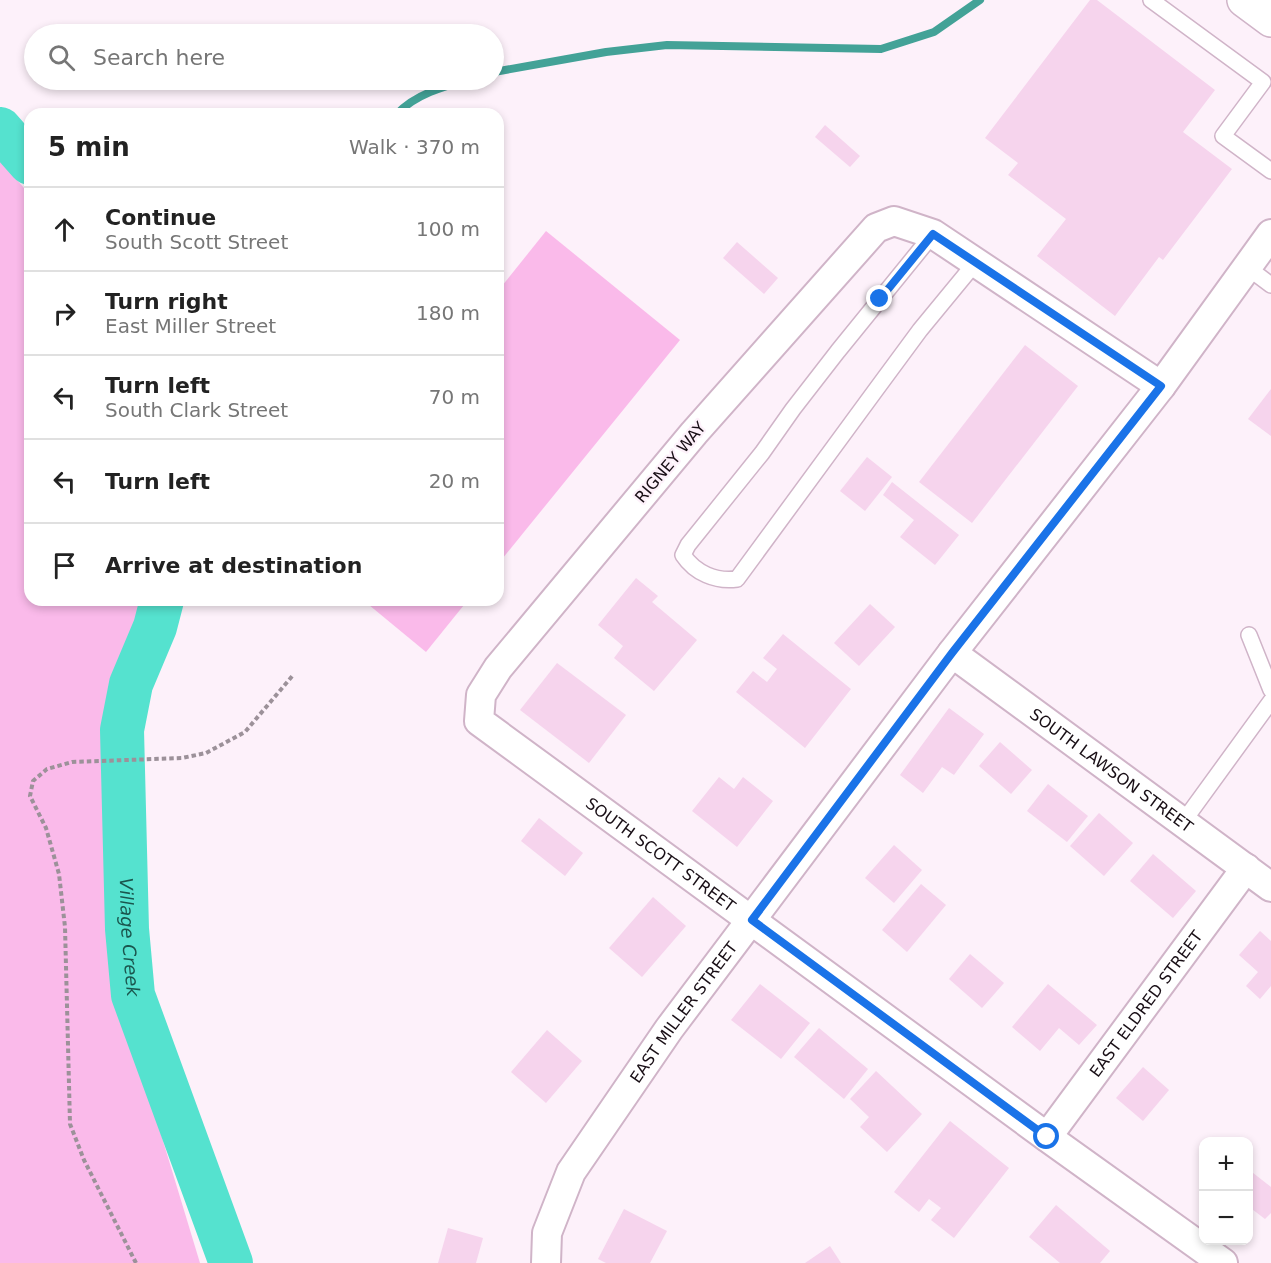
<!DOCTYPE html>
<html lang="en">
<head>
<meta charset="utf-8">
<style>
	body { margin:0; font-family:"DejaVu Sans",sans-serif; background:#f6f6f6; color:#222 }
	.controls { position:absolute; right:18px; bottom:18px; display:grid; overflow:hidden; border-radius:12px; box-shadow:0 3px 9px #0003 }
	.controls button { width:54px; height:54px; display:grid; place-items:center; padding:0; border:0; border-bottom:2px solid #e0e0e0; background:#fff; color:#222; font:30px sans-serif }
	.stop { position:absolute; width:18px; height:18px; margin:-14px; border:4px solid #1a73e8; border-radius:50%; background:#fff }
	.stop.end { background:#1a73e8; border-color:#fff; box-shadow:0 2px 6px #0008 }
	.list { margin:0; padding:0; list-style:none }
	h2 { display:flex; justify-content:space-between; align-items:center; height:78px; margin:0; padding:0 24px; font-size:26px }
	h2 small { font-size:20px; font-weight:400; color:#767676 }
	.list li { display:grid; grid-template-columns:39px 1fr auto; gap:18px; align-items:center; box-sizing:border-box; height:84px; padding:0 24px; border-top:2px solid #e0e0e0 }
	.list b { display:block; font-size:22px; white-space:nowrap }
	.list p { margin:0; font-size:20px; white-space:nowrap; color:#767676 }
	.list em { font-size:20px; font-style:normal; color:#767676 }
	.icon { flex:none; width:33px; height:33px; fill:none; stroke:currentColor; stroke-width:2; stroke-linecap:round; stroke-linejoin:round }
	.map { position:relative; flex:none; width:1271px; height:1263px; overflow:hidden }
	.search { position:absolute; background:#fff; box-shadow:0 3px 9px #0003; left:24px; top:24px; width:480px; height:66px; display:flex; align-items:center; gap:15px; box-sizing:border-box; padding:0 21px; border-radius:33px; color:#767676; font-size:22px }
	.panel { position:absolute; background:#fff; box-shadow:0 3px 9px #0003; left:24px; top:108px; width:480px; height:498px; border-radius:18px }
	.map>svg:first-child { display:block }
	.green { fill:#fabaea }
	.lines { fill:none; stroke-linecap:round; stroke-linejoin:round }
	.stream { stroke:#43a297; stroke-width:8 }
	.river { stroke:#55e2cf; stroke-width:44 }
	.building { fill:#f6d4ed }
	.service-casing { stroke:#d0b4c8; stroke-width:18 }
	.minor-casing { stroke:#d0b4c8; stroke-width:32 }
	.tertiary-casing { stroke:#d0b4c8; stroke-width:36 }
	.path { stroke:#9c9199; stroke-width:4; stroke-dasharray:4.5 3; stroke-linecap:butt }
	.service { stroke:#fff; stroke-width:15 }
	.minor { stroke:#fff; stroke-width:28 }
	.tertiary { stroke:#fff; stroke-width:33 }
	.route { stroke:#1a73e8; stroke-width:8 }
	.labels { text-anchor:middle; stroke-width:4.5; stroke-linejoin:round; paint-order:stroke }
	.street-label { font-size:16px; fill:#180e15; stroke:#fdf1fa }
	.water-label { font-size:18px; font-style:italic; fill:#1a554d; stroke:#fdf1fa }
</style>
</head>
<body>
<div class="map">
<svg width="1271" height="1263" viewBox="0 0 1271 1263">
	<rect width="100%" height="100%" fill="#fdf1fa"/>
	<g class="green">
		<polygon points="0,160 30,195 30,600 151,600 111,719 117,989 200,1263 0,1263"/>
		<polygon points="546,231 680,340 498,564 498,291"/>
		<polygon points="363,600 468,600 426,652"/>
	</g>
	<g class="lines">
		<g class="stream">
			<polyline points="494,72 606,52 667,45 881,49 934,32 980,0"/>
			<path d="M 397,114 C 414,95 444,86 468,80"/>
		</g>
		<g class="river">
			<polyline points="0,129 30,163"/>
			<path id="s1" d="M 162,600 L 155,627 L 131,684 L 122,730 L 127,929 L 133,995 L 231,1263"/>
		</g>
	</g>
	<g class="building">
		<polygon points="1090,0 1097,0 1215,90 1183,132 1232,169 1163,260 1159,257 1115,316 1037,256 1066,219 1008,175 1018,163 985,138"/>
		<polygon points="825,125 860,156 850,167 815,137"/>
		<polygon points="737,242 778,278 764,294 723,258"/>
		<polygon points="1025,345 1078,386 972,523 919,482"/>
		<polygon points="1271,389 1271,436 1248,419"/>
		<polygon points="867,457 892,477 865,511 840,491"/>
		<polygon points="892,482 959,535 935,565 900,537 914,520 883,495"/>
		<polygon points="636,578 658,596 652,602 697,640 654,691 614,658 623,646 598,625"/>
		<polygon points="870,604 895,627 859,666 834,643"/>
		<polygon points="783,634 851,689 805,748 736,692 753,671 767,682 777,669 763,658"/>
		<polygon points="557,663 626,715 589,763 520,710"/>
		<polygon points="949,708 984,734 954,775 942,767 923,793 900,775"/>
		<polygon points="1000,742 1032,770 1011,794 979,766"/>
		<polygon points="719,777 734,789 743,777 773,801 737,847 692,811"/>
		<polygon points="1048,784 1088,816 1067,842 1027,811"/>
		<polygon points="1099,813 1133,843 1104,876 1070,846"/>
		<polygon points="539,818 583,853 565,876 521,841"/>
		<polygon points="894,845 922,870 894,903 865,878"/>
		<polygon points="1153,854 1196,891 1173,918 1130,881"/>
		<polygon points="921,884 946,905 907,952 882,930"/>
		<polygon points="653,897 686,926 642,977 609,948"/>
		<polygon points="1260,931 1271,941 1271,986 1260,999 1246,986 1258,972 1239,955"/>
		<polygon points="970,954 1004,983 982,1008 949,979"/>
		<polygon points="760,984 810,1023 781,1059 731,1020"/>
		<polygon points="1048,984 1097,1025 1079,1045 1059,1028 1040,1051 1012,1027"/>
		<polygon points="819,1028 868,1069 844,1099 794,1057"/>
		<polygon points="547,1030 582,1061 546,1103 511,1072"/>
		<polygon points="1143,1067 1169,1090 1143,1121 1116,1098"/>
		<polygon points="876,1071 922,1114 887,1152 860,1127 869,1117 850,1099"/>
		<polygon points="950,1121 1009,1168 954,1238 931,1220 941,1208 929,1199 919,1212 894,1192"/>
		<polygon points="1248,1169 1271,1187 1271,1213 1265,1219 1248,1206"/>
		<polygon points="1056,1205 1110,1251 1100,1263 1060,1263 1029,1237"/>
		<polygon points="624,1209 667,1231 650,1263 606,1263 598,1259"/>
		<polygon points="448,1228 483,1238 476,1263 438,1263"/>
		<polygon points="830,1246 841,1263 805,1263"/>
	</g>
	<g class="lines">
		<defs>
			<g id="service">
				<polyline points="1151,0 1263,82 1223,136 1271,171"/>
				<path d="M 933,234 L 838,351 L 793,409 L 762,453 L 688,545 L 683,555 C 695,573 716,582 737,579 L 875,391 L 920,330 L 976,262"/>
				<polyline points="1247,267 1271,285"/>
				<polyline points="1249,635 1271,690"/>
				<polyline points="1183,822 1271,701"/>
			</g>
			<g id="minor">
				<path id="s2" d="M 1161,386 L 933,234 L 894,221 L 876,228 L 694,433 L 498,668 L 481,695 L 479,721 L 1047,1137 L 1223,1263"/>
				<path id="s3" d="M 952,653 L 1271,887"/>
				<path id="s4" d="M 1047,1137 L 1246,868"/>
				<path id="s5" d="M 546,1263 L 547,1233 L 571,1172 L 669,1029 L 952,653 L 1161,386 L 1271,234"/>
			</g>
			<polyline id="tertiary" points="1244,0 1271,20"/>
		</defs>
		<use href="#service" class="service-casing"/>
		<use href="#minor" class="minor-casing"/>
		<use href="#tertiary" class="tertiary-casing"/>
		<polyline class="path" points="136,1263 84,1160 70,1124 65,927 59,874 46,828 30,796 33,781 47,769 72,762 182,758 206,753 245,732 294,674"/>
		<use href="#service" class="service"/>
		<use href="#minor" class="minor"/>
		<use href="#tertiary" class="tertiary"/>
	</g>
	<g class="lines">
		<polyline class="route" points="880,299 933,234 1161,386 952,653 752,920 1047,1137"/>
	</g>
	<g class="labels">
		<g class="street-label">
			<text transform="translate(670 462) rotate(-50)" y="6">RIGNEY WAY</text>
			<text dy="6" stroke="none"><textPath href="#s3" startOffset="198">SOUTH LAWSON STREET</textPath></text>
			<text dy="6" stroke="none"><textPath href="#s2" startOffset="1198">SOUTH SCOTT STREET</textPath></text>
			<text dy="6" stroke="none"><textPath href="#s4" startOffset="166">EAST ELDRED STREET</textPath></text>
			<text dy="6" stroke="none"><textPath href="#s5" startOffset="291">EAST MILLER STREET</textPath></text>
		</g>
		<g class="water-label">
			<text dy="6" stroke="none"><textPath href="#s1" startOffset="344">Village Creek</textPath></text>
		</g>
	</g>
</svg>
<div class="controls">
<button>+</button>
<button>−</button>
</div>
<div class="stop" style="left:1047px;top:1137px"></div>
<div class="stop end" style="left:880px;top:299px"></div>
<div class="search"><svg class="icon" aria-label="search" viewBox="0 0 24 24"><circle cx="10" cy="10" r="6"/><path d="M15 15l6 6"/></svg>Search here</div>
<section class="panel">
<h2>5 min<small>Walk · 370 m</small></h2>
<ul class="list">
<li><svg class="icon" aria-label="ahead" viewBox="0 0 24 24"><path d="M12 20V5M6 11l6-6 6 6"/></svg><div><b>Continue</b><p>South Scott Street</p></div><em>100 m</em></li>
<li><svg class="icon" aria-label="right" viewBox="0 0 24 24"><path d="M7 20v-9h11M14 6l5 5-5 5"/></svg><div><b>Turn right</b><p>East Miller Street</p></div><em>180 m</em></li>
<li><svg class="icon" aria-label="left" viewBox="0 0 24 24"><path d="M17 20v-9H6M10 6l-5 5 5 5"/></svg><div><b>Turn left</b><p>South Clark Street</p></div><em>70 m</em></li>
<li><svg class="icon" aria-label="left" viewBox="0 0 24 24"><path d="M17 20v-9H6M10 6l-5 5 5 5"/></svg><div><b>Turn left</b></div><em>20 m</em></li>
<li><svg class="icon" aria-label="arrive" viewBox="0 0 24 24"><path d="M6 21V4h12l-3 4 3 4H6"/></svg><div><b>Arrive at destination</b></div></li>
</ul>
</section>
</div>
</body>
</html>
